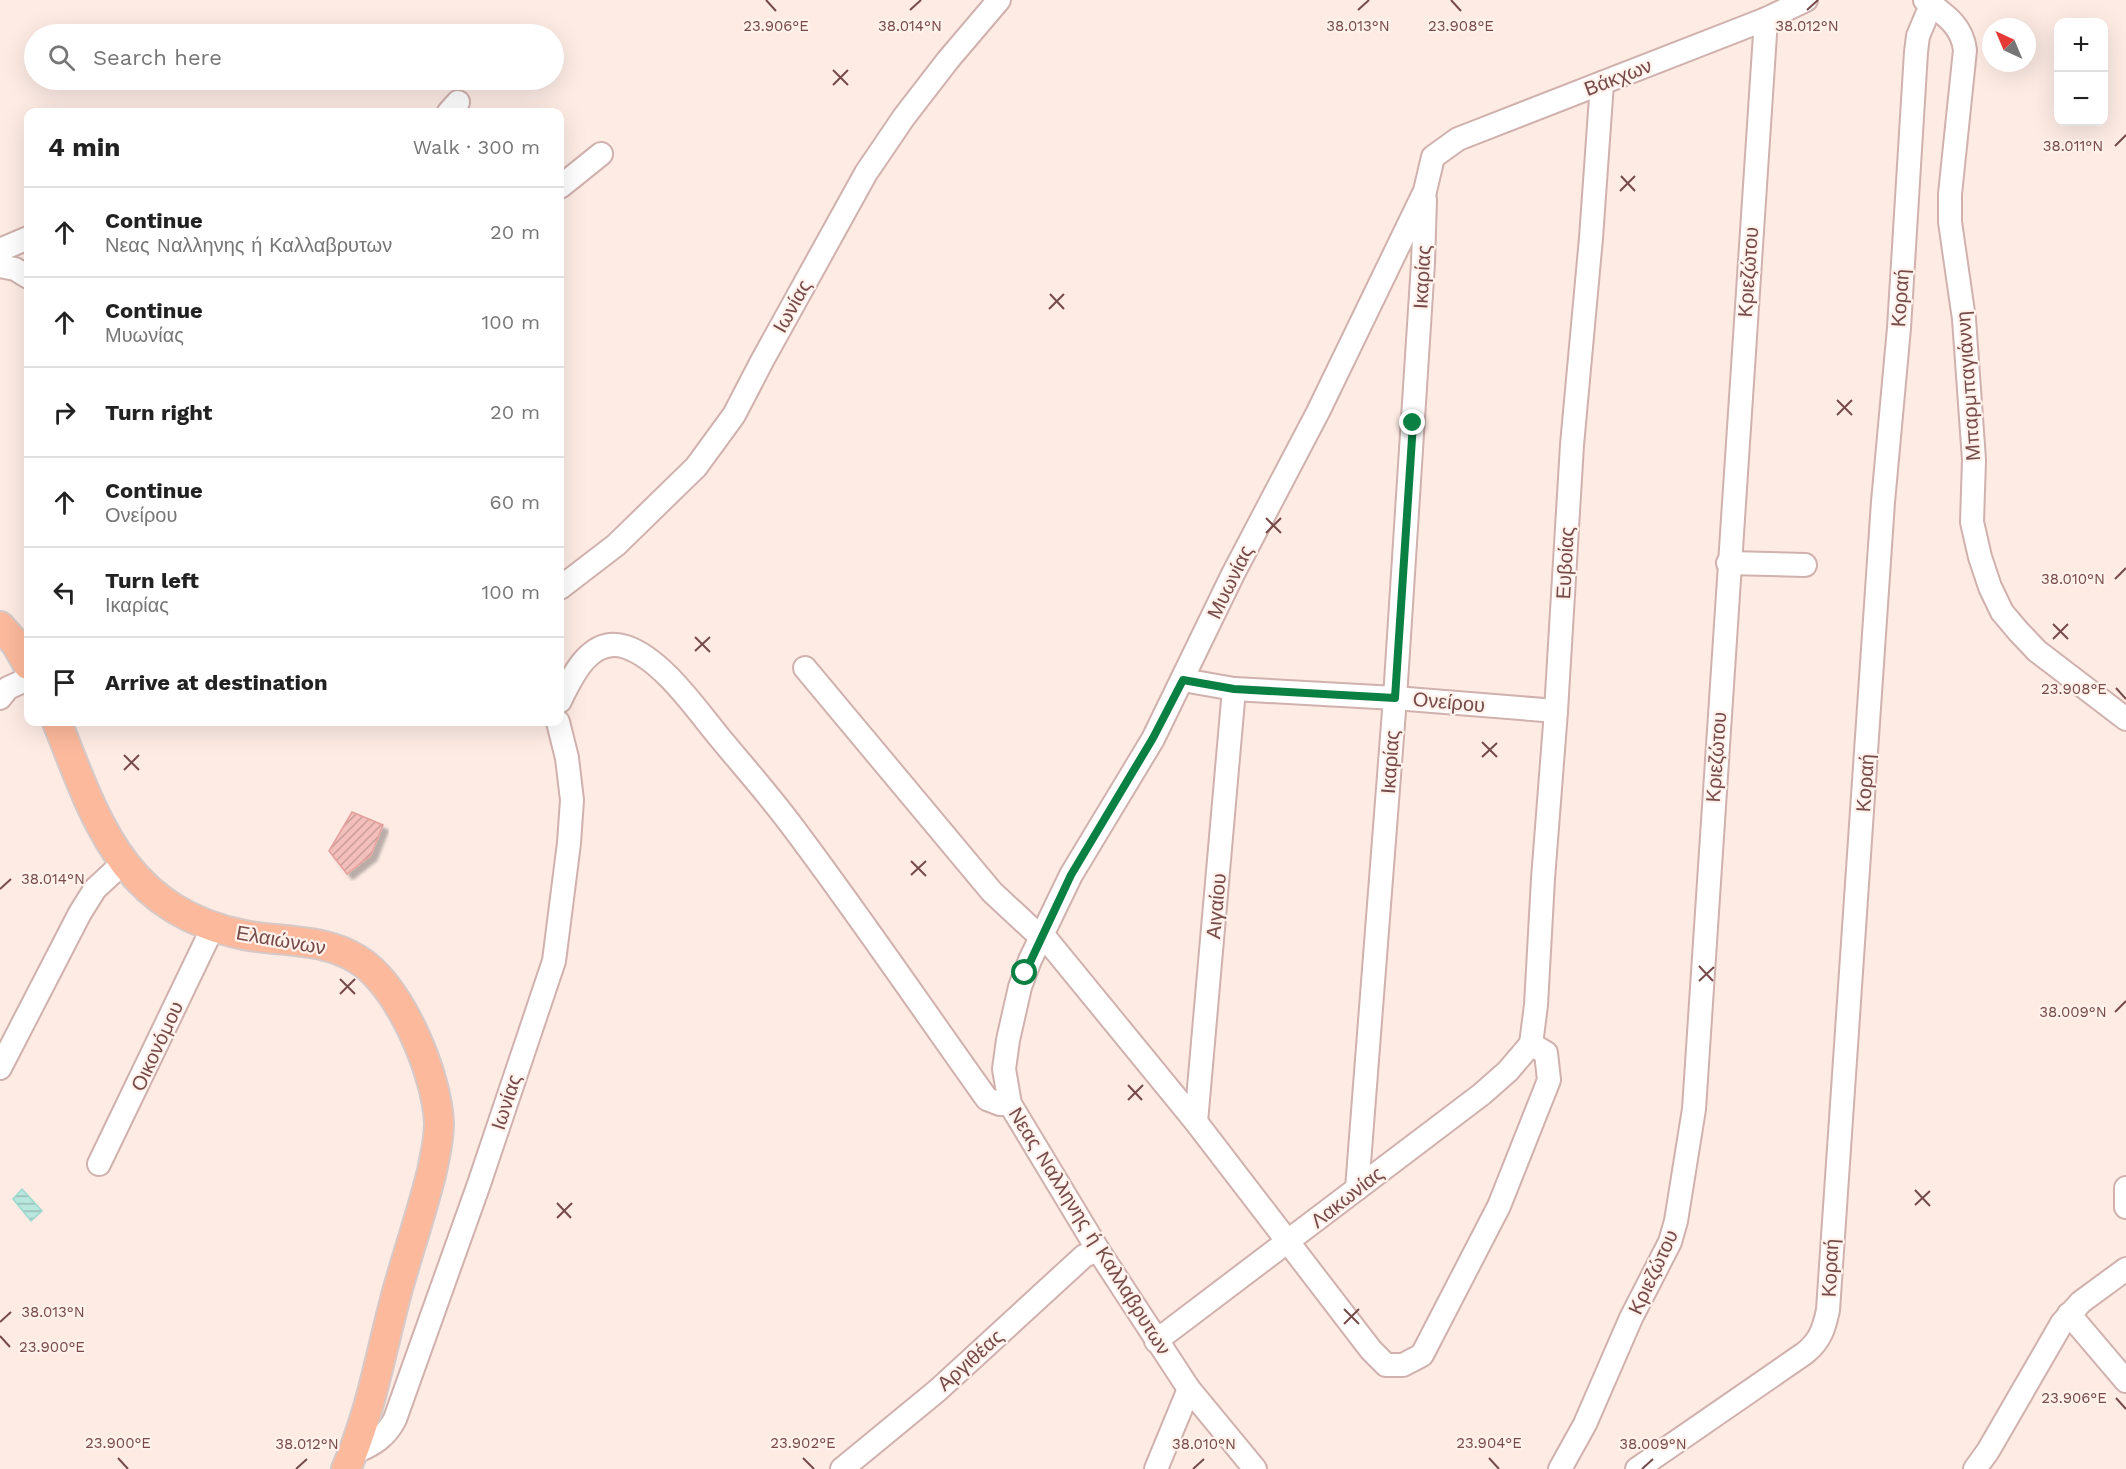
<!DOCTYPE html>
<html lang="en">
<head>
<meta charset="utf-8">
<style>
	body { margin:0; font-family:"Work Sans",sans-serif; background:#f6f6f6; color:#222 }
	.controls { position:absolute; right:18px; top:18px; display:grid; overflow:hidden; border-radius:12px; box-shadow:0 6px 24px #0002 }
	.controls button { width:54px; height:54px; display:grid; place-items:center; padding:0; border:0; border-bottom:2px solid #e0e0e0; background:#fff; color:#222; font:30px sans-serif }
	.compass { position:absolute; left:1982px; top:18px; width:54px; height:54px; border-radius:50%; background:#fff; box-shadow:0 6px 24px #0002; rotate:316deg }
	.stop { position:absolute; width:18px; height:18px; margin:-14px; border:4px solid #0b8043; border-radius:50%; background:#fff }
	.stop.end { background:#0b8043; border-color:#fff; box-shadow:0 2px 6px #0008 }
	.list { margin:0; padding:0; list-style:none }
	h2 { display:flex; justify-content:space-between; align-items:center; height:78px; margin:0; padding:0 24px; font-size:26px }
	h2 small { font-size:20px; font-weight:400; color:#767676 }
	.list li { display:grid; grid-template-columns:39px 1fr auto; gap:18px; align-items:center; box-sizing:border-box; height:90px; padding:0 24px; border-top:2px solid #e0e0e0 }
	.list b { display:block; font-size:22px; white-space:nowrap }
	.list p { margin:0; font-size:20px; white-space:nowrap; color:#767676 }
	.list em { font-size:20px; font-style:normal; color:#767676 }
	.icon { flex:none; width:33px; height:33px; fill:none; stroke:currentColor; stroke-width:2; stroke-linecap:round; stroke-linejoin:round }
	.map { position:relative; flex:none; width:2126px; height:1469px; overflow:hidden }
	.search { position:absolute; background:#fff; box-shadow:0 6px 24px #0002; left:24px; top:24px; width:540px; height:66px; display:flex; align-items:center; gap:15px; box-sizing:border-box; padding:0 21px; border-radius:33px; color:#767676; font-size:22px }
	.panel { position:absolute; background:#fff; box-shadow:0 6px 24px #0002; left:24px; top:108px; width:540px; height:618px; border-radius:12px }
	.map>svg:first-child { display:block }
	.water { fill:url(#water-rules); stroke:#9ed9cf; stroke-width:1.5 }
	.building { fill:url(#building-hatch); stroke:#e6a09c; stroke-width:1.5; filter:url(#shadow) }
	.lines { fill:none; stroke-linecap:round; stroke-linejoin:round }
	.minor-casing { stroke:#d0b1ad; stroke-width:26 }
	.major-casing { stroke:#d6c9c8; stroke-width:32 }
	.minor { stroke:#fff; stroke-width:22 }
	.major { stroke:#fcb99c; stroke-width:28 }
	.route { stroke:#0b8043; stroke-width:8 }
	.ticks { fill:none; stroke:#764a49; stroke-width:2 }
	.labels { text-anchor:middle; stroke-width:4.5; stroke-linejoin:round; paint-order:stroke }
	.street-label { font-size:20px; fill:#764a49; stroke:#fff1eb }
	.ticks-label { font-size:15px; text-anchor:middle; fill:#764a49; stroke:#fff1eb; stroke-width:4.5; stroke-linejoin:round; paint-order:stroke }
</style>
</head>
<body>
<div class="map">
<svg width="2126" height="1469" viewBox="0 0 2126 1469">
	<defs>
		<pattern id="water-rules" width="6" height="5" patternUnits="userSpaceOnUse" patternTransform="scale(1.5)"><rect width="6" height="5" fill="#b8e7de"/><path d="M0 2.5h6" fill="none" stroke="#9abdb6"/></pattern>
		<pattern id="building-hatch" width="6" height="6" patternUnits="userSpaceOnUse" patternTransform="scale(1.5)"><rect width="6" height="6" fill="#f3bfbb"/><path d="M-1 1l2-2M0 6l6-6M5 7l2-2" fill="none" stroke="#c99d9a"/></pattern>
		<filter id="shadow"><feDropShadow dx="5.5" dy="5.5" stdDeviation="1.5" flood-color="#0004"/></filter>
	</defs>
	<rect width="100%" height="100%" fill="#fdebe4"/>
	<polygon class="water" points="22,1189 42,1211 31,1221 13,1199"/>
	<polygon class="building" points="352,812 383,825 371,855 347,874 329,851"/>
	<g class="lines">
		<defs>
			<g id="minor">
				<path d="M 1925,0 C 1944,14 1962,25 1965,50 L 1950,194 L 1950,222 L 1964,319 L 1974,460 L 1972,522 L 1980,557 L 1990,587 L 2002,612 L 2018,631 L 2037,651 L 2126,719"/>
				<polyline points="449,112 458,102"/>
				<polyline points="560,187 601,154"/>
				<polyline points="0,250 28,238"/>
				<polyline points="0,266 15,269 28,277"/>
				<polyline points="1728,563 1805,565"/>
				<polyline points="560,588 616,545 696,467 734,415 762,361 866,173 904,117 948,60 999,0"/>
				<polyline points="805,668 992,892 1034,931 1043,935 1196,1122 1371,1350 1386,1365 1403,1365 1422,1355 1499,1206 1549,1080 1546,1053 1531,1044"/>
				<polyline points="1183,680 1234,689 1395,698 1556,711"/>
				<polyline points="0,698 8,688 28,679"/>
				<path d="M 560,701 C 572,676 591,635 626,647 C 662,659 696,709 720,738 C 744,767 769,795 792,826 C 859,915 922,1008 987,1099 L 1000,1104 L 1010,1104"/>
				<polyline points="1531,1044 1536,1005 1543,879 1556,711 1572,445 1591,238 1602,83"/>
				<polyline points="0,1068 80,913 95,889 123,863"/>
				<polyline points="1196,1122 1234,689"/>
				<polyline points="99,1164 213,927"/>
				<polyline points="2126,1188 2126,1207"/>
				<polyline points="1357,1189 1395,698 1423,263 1425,199"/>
				<polyline points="2069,1314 2126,1381"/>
				<polyline points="1156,1341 1482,1094 1508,1071 1531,1044"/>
				<path d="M 355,1452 C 373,1445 386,1437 395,1419 L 479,1184 L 554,961 L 569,843 L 572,800 L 567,758 L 558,722"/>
				<polyline points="842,1469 938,1390 1084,1256 1098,1250"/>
				<polyline points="1156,1469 1189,1389"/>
				<polyline points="1255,1469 1189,1389 1098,1250 1010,1104 1004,1069 1008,1040 1020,987 1030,960 1071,875 1153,739 1233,574 1318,412 1425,191 1433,157 1458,139 1766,19 1806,0"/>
				<polyline points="1560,1469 1585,1424 1631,1318 1670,1242 1676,1221 1694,1109 1766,19"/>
				<path d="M 1637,1469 L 1805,1353 C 1820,1341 1824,1329 1828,1310 L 1883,502 L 1899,328 L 1916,52 L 1918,36 L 1931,5"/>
				<polyline points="1975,1469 1988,1451 2062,1323 2081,1302 2126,1269"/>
			</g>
			<g id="major">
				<polyline points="0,626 16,644 28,665"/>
				<path d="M 57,722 C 97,823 123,910 244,935 C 282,942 323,938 357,959 C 400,985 437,1074 439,1123 C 439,1140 435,1156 432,1171 C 422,1212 408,1252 397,1292 C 381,1351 371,1413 346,1469"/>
			</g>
		</defs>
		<use href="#minor" class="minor-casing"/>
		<use href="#major" class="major-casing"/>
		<use href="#minor" class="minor"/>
		<use href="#major" class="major"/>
	</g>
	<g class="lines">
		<polyline class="route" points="1025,973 1071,875 1153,738 1183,680 1234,689 1395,698 1413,423"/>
	</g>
	<path class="ticks" d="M 766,0 L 776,11M 1451,0 L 1461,11M 910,10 L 921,0M 1358,10 L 1369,0M 1807,10 L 1818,0M 833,70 L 848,85M 833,85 L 848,70M 2115,146 L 2126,135M 1621,176 L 1635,191M 1620,191 L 1635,176M 1050,294 L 1064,309M 1049,309 L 1064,294M 1837,400 L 1852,415M 1837,415 L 1852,400M 1266,518 L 1281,533M 1266,533 L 1281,518M 2115,579 L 2126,568M 2053,624 L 2068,639M 695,637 L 710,652M 2053,639 L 2068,624M 695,651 L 710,637M 2116,688 L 2126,699M 1482,742 L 1497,757M 124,755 L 139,770M 1482,757 L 1497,743M 124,770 L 139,755M 911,861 L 926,876M 911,875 L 926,861M 0,889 L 11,879M 1699,966 L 1713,981M 340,979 L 355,994M 1699,981 L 1714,967M 340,994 L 355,979M 2115,1012 L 2126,1001M 1128,1085 L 1142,1100M 1128,1100 L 1143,1085M 1915,1190 L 1930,1206M 557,1203 L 571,1218M 1915,1205 L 1930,1191M 557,1218 L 572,1203M 1344,1309 L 1359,1324M 0,1322 L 11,1312M 1344,1324 L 1359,1309M 0,1336 L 10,1347M 2116,1398 L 2126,1409M 118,1458 L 128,1469M 803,1458 L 814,1469M 1489,1458 L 1499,1469M 296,1469 L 307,1459M 1193,1469 L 1204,1459M 1642,1469 L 1653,1459"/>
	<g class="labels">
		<g class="street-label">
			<text transform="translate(1618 77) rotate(-21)" y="7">Βάκχων</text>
			<text transform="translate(1748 272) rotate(-86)" y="7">Κριεζώτου</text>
			<text transform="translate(1422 277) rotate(-87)" y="7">Ικαρίας</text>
			<text transform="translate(1900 298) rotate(-86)" y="7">Κοραή</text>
			<text transform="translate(792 306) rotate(-61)" y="7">Ιωνίας</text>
			<text transform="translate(1968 386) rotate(-94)" y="7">Μπαρμπαγιάννη</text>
			<text transform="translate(1565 563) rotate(-87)" y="7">Ευβοίας</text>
			<text transform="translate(1230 582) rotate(-64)" y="7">Μυωνίας</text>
			<text transform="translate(1449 702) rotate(5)" y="7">Ονείρου</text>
			<text transform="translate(1716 757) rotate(-86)" y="7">Κριεζώτου</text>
			<text transform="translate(1390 762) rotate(-86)" y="7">Ικαρίας</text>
			<text transform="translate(1865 783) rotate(-86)" y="7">Κοραή</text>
			<text transform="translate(1216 906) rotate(-85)" y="7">Αιγαίου</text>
			<text transform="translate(281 940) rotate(10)" y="7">Ελαιώνων</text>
			<text transform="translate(157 1046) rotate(-65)" y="7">Οικονόμου</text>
			<text transform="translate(506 1102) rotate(-72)" y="7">Ιωνίας</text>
			<text transform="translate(1347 1197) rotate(-38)" y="7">Λακωνίας</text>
			<text transform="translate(1090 1231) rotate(58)" y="7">Νεας Nαλληνης ή Καλλαβρυτων</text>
			<text transform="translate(1830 1268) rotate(-87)" y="7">Κοραή</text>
			<text transform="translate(1653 1272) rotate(-65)" y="7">Κριεζώτου</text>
			<text transform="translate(970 1360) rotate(-42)" y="7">Αργιθέας</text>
		</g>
	</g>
	<g class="ticks-label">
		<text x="910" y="31">38.014°N</text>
		<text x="1358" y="31">38.013°N</text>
		<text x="1807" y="31">38.012°N</text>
		<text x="1461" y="31">23.908°E</text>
		<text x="776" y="31">23.906°E</text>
		<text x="2073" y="151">38.011°N</text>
		<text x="2073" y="584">38.010°N</text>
		<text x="2074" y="694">23.908°E</text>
		<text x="53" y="884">38.014°N</text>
		<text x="2073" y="1017">38.009°N</text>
		<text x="53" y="1317">38.013°N</text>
		<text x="52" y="1352">23.900°E</text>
		<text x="2074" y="1403">23.906°E</text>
		<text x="118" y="1448">23.900°E</text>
		<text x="803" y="1448">23.902°E</text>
		<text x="1489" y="1448">23.904°E</text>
		<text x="307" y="1449">38.012°N</text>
		<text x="1204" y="1449">38.010°N</text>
		<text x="1653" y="1449">38.009°N</text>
	</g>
</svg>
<div class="controls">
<button>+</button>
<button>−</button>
</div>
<svg class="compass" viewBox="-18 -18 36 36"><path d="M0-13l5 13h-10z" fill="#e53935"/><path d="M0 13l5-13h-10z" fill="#767676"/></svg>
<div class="stop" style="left:1025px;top:973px"></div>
<div class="stop end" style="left:1413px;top:423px"></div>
<div class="search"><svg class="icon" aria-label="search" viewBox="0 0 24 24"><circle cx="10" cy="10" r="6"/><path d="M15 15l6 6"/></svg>Search here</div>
<section class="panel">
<h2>4 min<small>Walk · 300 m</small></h2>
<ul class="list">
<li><svg class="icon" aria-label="ahead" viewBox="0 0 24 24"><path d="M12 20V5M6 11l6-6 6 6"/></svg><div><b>Continue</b><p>Νεας Nαλληνης ή Καλλαβρυτων</p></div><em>20 m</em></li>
<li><svg class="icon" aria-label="ahead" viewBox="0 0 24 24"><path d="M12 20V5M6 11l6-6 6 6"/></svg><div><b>Continue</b><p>Μυωνίας</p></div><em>100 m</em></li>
<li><svg class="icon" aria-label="right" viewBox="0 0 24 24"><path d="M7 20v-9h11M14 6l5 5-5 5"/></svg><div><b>Turn right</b></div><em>20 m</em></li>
<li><svg class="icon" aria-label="ahead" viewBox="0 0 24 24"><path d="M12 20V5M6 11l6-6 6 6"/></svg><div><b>Continue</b><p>Ονείρου</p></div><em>60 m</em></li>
<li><svg class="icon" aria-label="left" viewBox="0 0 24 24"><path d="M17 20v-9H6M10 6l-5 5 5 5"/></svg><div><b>Turn left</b><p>Ικαρίας</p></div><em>100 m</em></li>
<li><svg class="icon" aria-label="arrive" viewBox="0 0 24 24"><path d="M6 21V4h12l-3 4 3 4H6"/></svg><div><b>Arrive at destination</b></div></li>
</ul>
</section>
</div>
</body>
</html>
